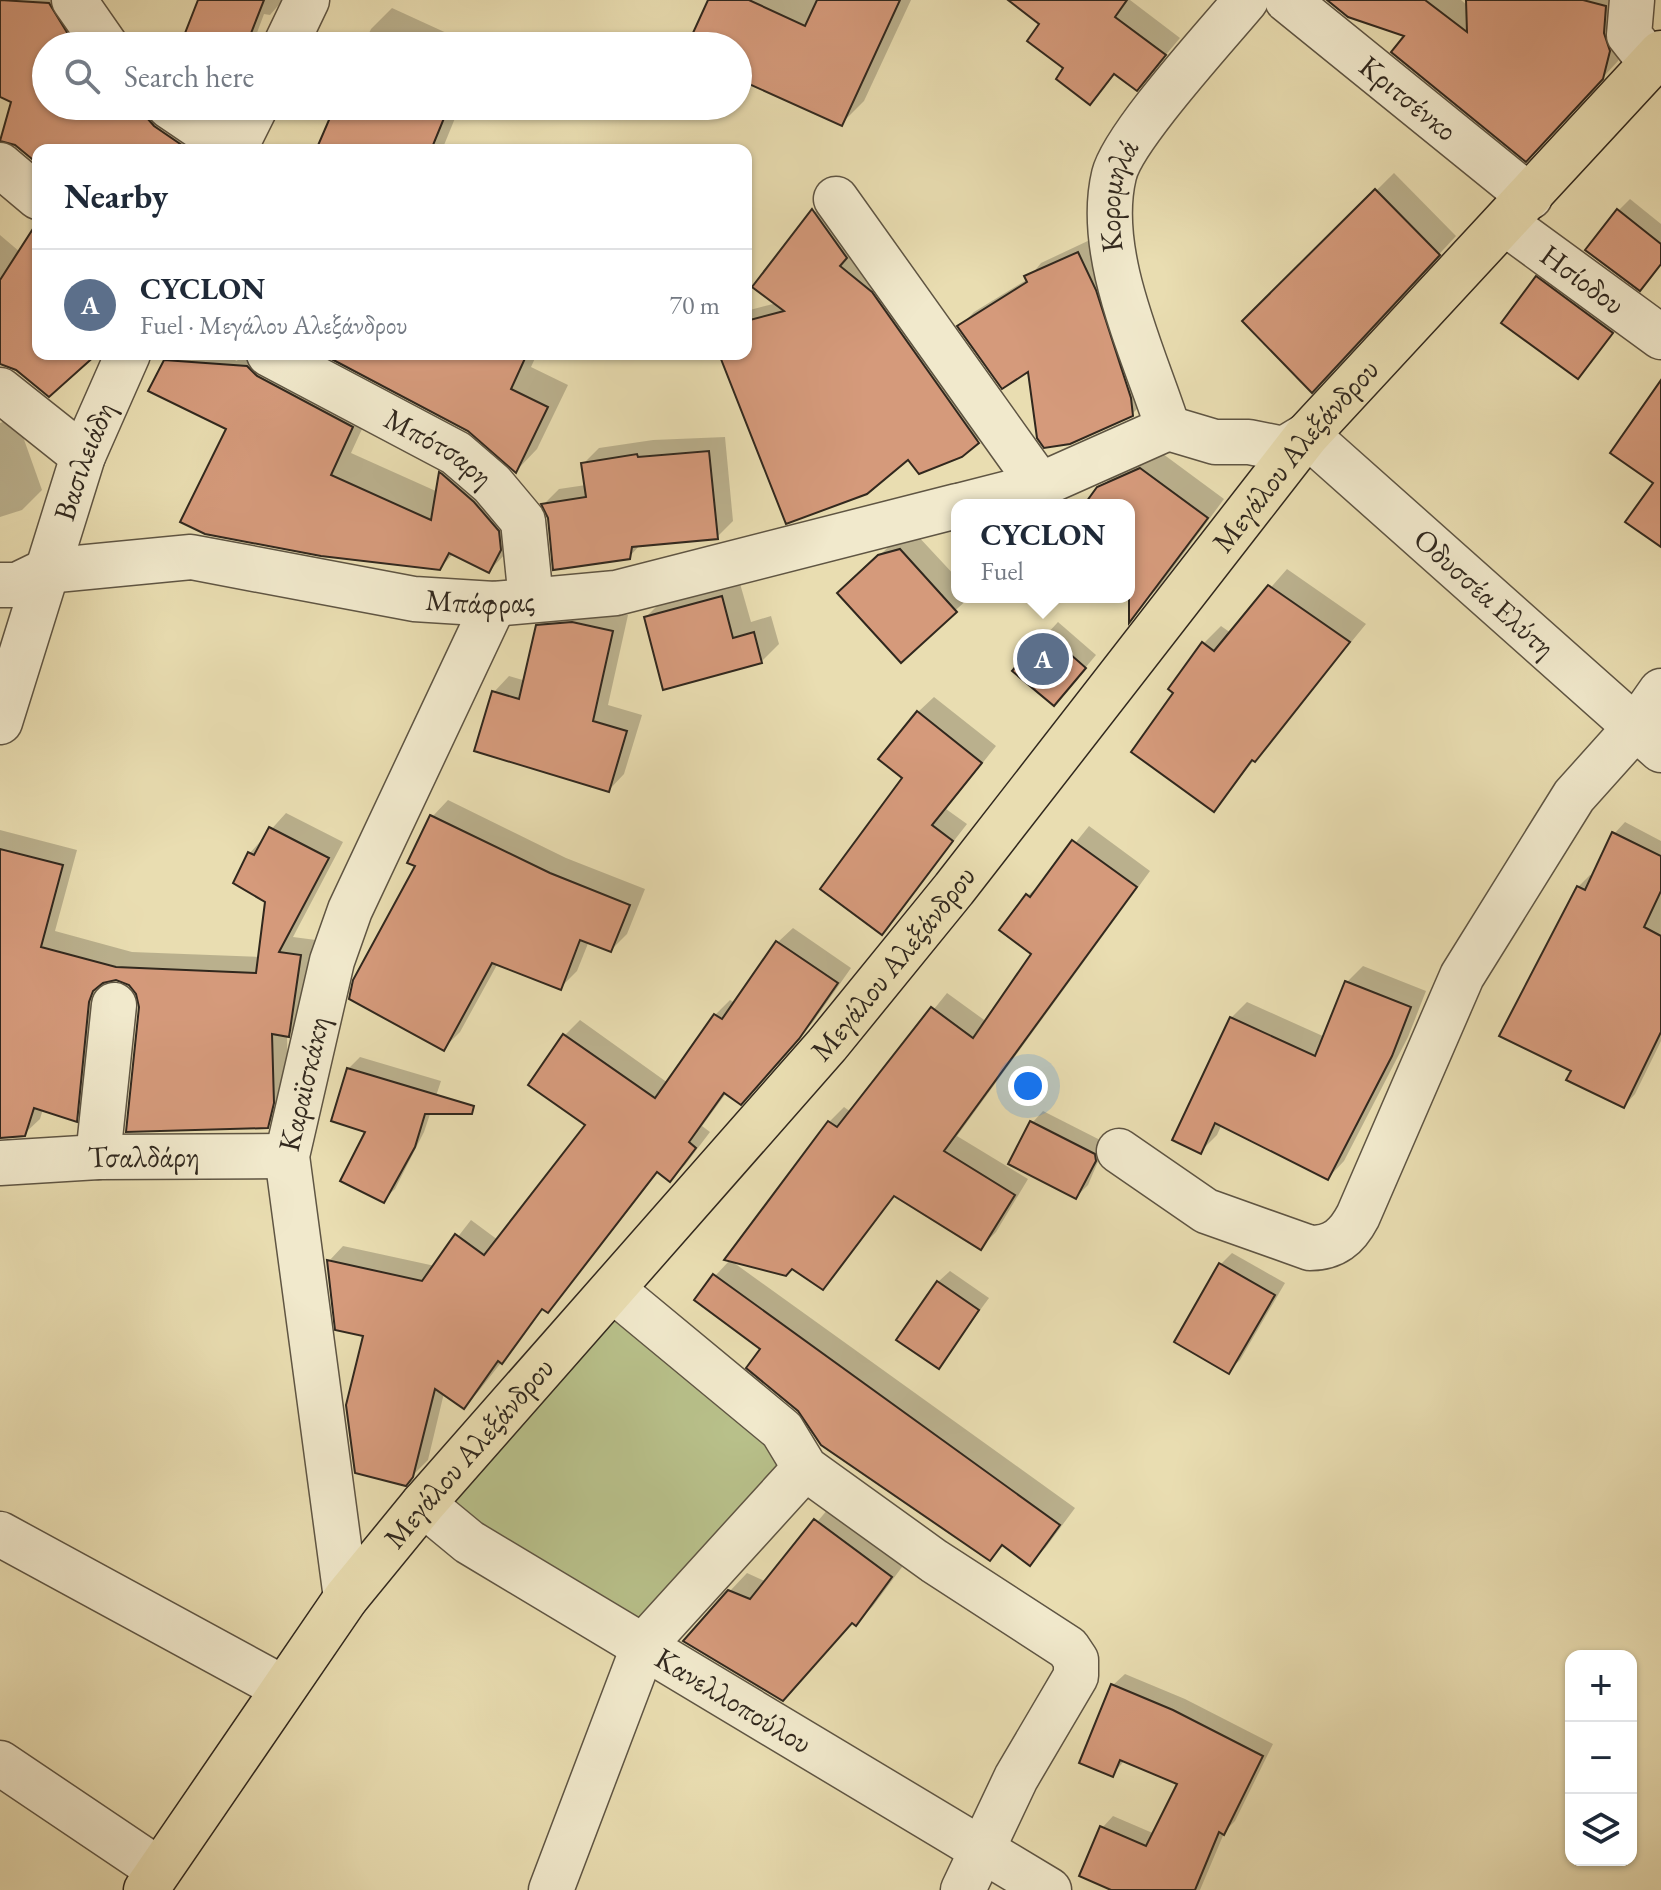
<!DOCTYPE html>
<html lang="en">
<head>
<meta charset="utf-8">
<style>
	body { margin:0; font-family:"EB Garamond",serif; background:#f6f6f7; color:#1f2937 }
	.controls { position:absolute; right:24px; bottom:24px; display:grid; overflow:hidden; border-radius:16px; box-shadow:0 2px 6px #0004 }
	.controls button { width:72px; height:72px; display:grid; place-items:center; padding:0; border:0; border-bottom:2px solid #e0e1e3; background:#fff; color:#1f2937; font:40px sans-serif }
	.you { position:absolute; left:1028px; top:1086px; width:28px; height:28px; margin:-20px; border:6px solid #fff; border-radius:50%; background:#1a73e8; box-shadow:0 0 0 12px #1a73e833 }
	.badge { display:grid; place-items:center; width:52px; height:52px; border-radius:50%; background:#8f2418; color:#fff; font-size:26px; font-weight:700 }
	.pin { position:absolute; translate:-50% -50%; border:4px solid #fff; box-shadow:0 2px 8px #0006 }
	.popup { position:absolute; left:951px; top:499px; width:184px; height:104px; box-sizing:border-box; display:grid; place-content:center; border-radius:16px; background:#fff; filter:drop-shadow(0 2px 6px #0005); font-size:26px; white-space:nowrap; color:#747a83 }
	.popup b { font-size:30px; color:#1f2937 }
	.popup::after { content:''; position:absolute; left:50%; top:100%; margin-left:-16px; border:16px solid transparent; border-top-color:#fff }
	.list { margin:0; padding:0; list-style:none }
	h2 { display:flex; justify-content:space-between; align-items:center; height:104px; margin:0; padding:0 32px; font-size:34px }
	h2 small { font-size:26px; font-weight:400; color:#747a83 }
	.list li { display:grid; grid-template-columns:52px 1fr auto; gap:24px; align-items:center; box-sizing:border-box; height:112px; padding:0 32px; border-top:2px solid #e0e1e3 }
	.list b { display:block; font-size:30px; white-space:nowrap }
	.list p { margin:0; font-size:26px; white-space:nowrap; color:#747a83 }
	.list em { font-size:26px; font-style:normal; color:#747a83 }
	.icon { flex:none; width:44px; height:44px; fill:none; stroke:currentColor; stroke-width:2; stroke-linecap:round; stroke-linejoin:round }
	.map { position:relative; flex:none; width:1661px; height:1890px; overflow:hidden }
	.search { position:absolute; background:#fff; box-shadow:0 2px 6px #0004; left:32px; top:32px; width:720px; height:88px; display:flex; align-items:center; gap:20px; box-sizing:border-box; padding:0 28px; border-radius:44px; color:#747a83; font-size:30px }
	.panel { position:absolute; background:#fff; box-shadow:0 2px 6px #0004; left:32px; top:144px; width:720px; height:216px; border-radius:16px }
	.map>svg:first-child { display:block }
	.green { fill:#b8c08a; stroke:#747454; stroke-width:2 }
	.shadow { fill:#0003 }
	.building { fill:#d59a7b; stroke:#31281e; stroke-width:2 }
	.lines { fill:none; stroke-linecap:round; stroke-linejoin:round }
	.minor-casing { stroke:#5f5543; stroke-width:47 }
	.major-casing { stroke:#31281e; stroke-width:47 }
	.minor { stroke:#f1e9cc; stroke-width:44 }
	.major { stroke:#e9ddb1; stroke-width:44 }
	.labels { text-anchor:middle; stroke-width:6; stroke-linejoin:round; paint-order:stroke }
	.street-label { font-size:30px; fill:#31281e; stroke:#f1e9cc }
</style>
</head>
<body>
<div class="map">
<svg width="1661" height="1890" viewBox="0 0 1661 1890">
	<rect width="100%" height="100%" fill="#e9ddb1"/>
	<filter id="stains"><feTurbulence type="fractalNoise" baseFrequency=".0025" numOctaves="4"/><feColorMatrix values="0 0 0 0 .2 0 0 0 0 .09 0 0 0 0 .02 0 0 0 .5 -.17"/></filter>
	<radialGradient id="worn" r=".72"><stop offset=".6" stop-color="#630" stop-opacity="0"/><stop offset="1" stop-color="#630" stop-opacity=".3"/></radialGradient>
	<polygon class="green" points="613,1290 794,1446 644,1645 423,1504"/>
	<g class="shadow">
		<polygon points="0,0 84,0 124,46 46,46 46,106 158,106 226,150 38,150 38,163 17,144 0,140 14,101 0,65"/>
		<polygon points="216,0 283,0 270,15 264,14 252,46 182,46"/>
		<polygon points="710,0 911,0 864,101 841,124 738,77 738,46 689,46"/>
		<polygon points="1018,0 1130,0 1180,38 1137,89 1116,73 1090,102 1042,23"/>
		<polygon points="1329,0 1461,0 1468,6 1468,0 1621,0 1625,34 1618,61 1542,143 1407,35"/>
		<polygon points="392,8 475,46 363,46 371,29"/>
		<polygon points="338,106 460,106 442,150 319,150"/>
		<polygon points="1394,173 1456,236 1330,372 1245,321"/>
		<polygon points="828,196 993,427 961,455 908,458 722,354 746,354 746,311 777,303 755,287"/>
		<polygon points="1630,199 1661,224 1661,264 1640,288 1618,211"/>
		<polygon points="38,227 38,354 93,354 17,369 0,360 0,235 20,252"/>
		<polygon points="1092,239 1146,400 1132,414 1030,369 960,326 974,312 1028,279 1041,263"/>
		<polygon points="1555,260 1629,314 1578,377 1537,278"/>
		<polygon points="172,354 222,354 237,361 240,354 278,354 373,405 351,453 438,492 441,473 462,452 520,509 510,549 489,571 454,553 440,568 229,428 151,390"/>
		<polygon points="327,354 537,354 531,367 568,385 537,449 516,471 469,429"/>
		<polygon points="16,417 42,490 22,510 0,517 0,423"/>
		<polygon points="725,437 733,521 717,537 641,544 629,557 550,518 544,504 559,489 586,485 583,464 599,448 653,440"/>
		<polygon points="1159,451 1224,499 1159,587 1141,605 1129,596 1129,505 1087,505 1117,470"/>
		<polygon points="916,534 957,578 957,597 970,597 901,660 855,578 896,540"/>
		<polygon points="1287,569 1366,624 1214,809 1176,693 1204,643 1221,626 1231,633"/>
		<polygon points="739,580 751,622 771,616 779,644 761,662 646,617 664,599"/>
		<polygon points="589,607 628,615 608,705 642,715 624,774 609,790 494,692 509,676 526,681 538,626 554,610"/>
		<polygon points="1058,622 1096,655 1065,692 1047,634"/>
		<polygon points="934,697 996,746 946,809 967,824 882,933 918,712"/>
		<polygon points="448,800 566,858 645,889 627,934 611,950 589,941 577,971 561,987 498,963 460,1032 444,1048 417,866 432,817"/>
		<polygon points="286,813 343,842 293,937 316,940 304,1019 287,1036 288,1086 283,1110 267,1126 141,1007 138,993 129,983 118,978 106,980 104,984 91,1104 76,1119 43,1109 40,1119 24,1134 0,1134 0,830 77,850 55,931 132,952 260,957 267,901 250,853"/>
		<polygon points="1625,822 1661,841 1661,1041 1635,1094 1624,1106 1573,1070 1578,887 1590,875 1593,877 1614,834"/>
		<polygon points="1089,826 1150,871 957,1136 1028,1179 996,1232 981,1247 896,1195 822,1287 829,1122 844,1107 851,1112 947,993 987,1022 1034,953 1027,896 1044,882"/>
		<polygon points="793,928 851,968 813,1022 756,1087 727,1092 702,1126 710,1132 685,1165 670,1179 659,1171 562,1295 548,1310 544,1308 478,1392 464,1407 444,1393 428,1460 405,1483 365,1334 329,1261 343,1246 435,1266 471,1220 498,1240 588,1124 530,1085 565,1035 580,1020 668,1083 715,1015 730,1000 735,1003 778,942"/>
		<polygon points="1363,966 1426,991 1408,1037 1344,1161 1328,1178 1222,1124 1217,1135 1200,1152 1231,1018 1247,1002 1325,1037 1347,982"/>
		<polygon points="360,1057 441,1081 424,1132 395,1189 383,1200 368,1131 348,1069"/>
		<polygon points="1043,1111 1106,1143 1088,1185 1076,1197 1032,1123"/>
		<polygon points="1232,1253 1285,1283 1240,1360 1228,1371 1221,1264"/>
		<polygon points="730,1260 1075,1508 1046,1547 1030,1563 1004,1545 990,1558 822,1444 715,1276"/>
		<polygon points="950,1271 989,1298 939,1366 938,1282"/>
		<polygon points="833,1503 908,1559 873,1606 856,1624 853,1622 801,1681 730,1591 747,1573 767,1582"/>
		<polygon points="1125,1674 1185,1699 1273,1744 1235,1821 1225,1831 1200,1890 1116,1890 1102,1828 1113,1816 1155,1834 1180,1783 1125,1760 1112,1775 1113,1685"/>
	</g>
	<g class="building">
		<polygon points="0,0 49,3 71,39 71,46 46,46 46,106 144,106 147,118 154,126 189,150 38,150 38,164 15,145 0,141 11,102 0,97"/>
		<polygon points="198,0 264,0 246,46 180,46"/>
		<polygon points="708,0 749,0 805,26 817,0 900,0 842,126 738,79 738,46 687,46"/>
		<polygon points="1008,0 1127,0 1115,17 1166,55 1137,91 1114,74 1090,105 1056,79 1063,68 1027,41 1039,24"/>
		<polygon points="1327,0 1425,0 1467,32 1466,0 1583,0 1606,6 1604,33 1610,51 1603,79 1526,162 1391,52 1404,36 1348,17"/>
		<polygon points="335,106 449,106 431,150 316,150"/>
		<polygon points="1375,189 1440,255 1312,393 1242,321"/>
		<polygon points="812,209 847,258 840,266 872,292 979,443 962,457 919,474 908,460 867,494 786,524 719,354 746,354 746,321 784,311 752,287"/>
		<polygon points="1617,209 1661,244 1661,264 1640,291 1585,250"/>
		<polygon points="38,221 38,354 97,354 49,397 16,370 0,364 0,280"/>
		<polygon points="1078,252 1096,290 1131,398 1133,416 1070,444 1044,448 1037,438 1028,372 1002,389 957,326 1027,282 1024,276"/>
		<polygon points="1536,276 1613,333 1578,379 1501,323"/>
		<polygon points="322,354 527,354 511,389 548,407 516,473 468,431"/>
		<polygon points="164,360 247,366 257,376 353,427 331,475 431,520 439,472 442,474 474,502 499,531 501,550 489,573 449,553 440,570 321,556 205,534 180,522 226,429 148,391"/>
		<polygon points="1661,380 1661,547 1625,522 1653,483 1610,453"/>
		<polygon points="709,451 718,539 632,547 630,559 553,570 548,518 541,504 586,497 581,463 637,454 638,457"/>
		<polygon points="1140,468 1208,518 1129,623 1129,505 1084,505 1097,487"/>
		<polygon points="900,549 957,612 901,663 837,593 878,555"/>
		<polygon points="1268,585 1350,642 1255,762 1252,760 1214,812 1131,752 1173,693 1168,689 1202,642 1214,651"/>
		<polygon points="722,596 733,638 754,632 762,663 663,690 644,617"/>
		<polygon points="572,622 613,631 593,721 627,731 609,792 474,751 492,691 519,699 536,625"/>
		<polygon points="1045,632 1086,668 1054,706 1012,671"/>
		<polygon points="917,711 982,763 932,825 953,841 882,935 820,889 902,778 878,759"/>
		<polygon points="430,815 550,873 630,905 611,952 580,940 561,990 492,963 444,1051 349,999 353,980 415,866 407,863"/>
		<polygon points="269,827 329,858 279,952 301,955 289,1037 272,1034 274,1103 268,1128 126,1132 139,1007 136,994 129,985 116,980 103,983 93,991 89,1002 77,1122 34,1108 25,1136 0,1138 0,849 63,865 41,947 116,967 256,973 265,902 233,883 248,852 254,855"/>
		<polygon points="1612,832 1661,856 1661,891 1644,927 1661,936 1661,1032 1624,1108 1566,1080 1571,1071 1499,1036 1577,886 1585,890"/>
		<polygon points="1072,840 1137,887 944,1151 1015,1195 981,1250 894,1196 823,1290 792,1269 786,1276 724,1260 828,1121 837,1127 931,1007 973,1038 1031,954 999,930 1026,894 1030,897"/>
		<polygon points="776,941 838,983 799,1039 741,1105 724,1093 689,1142 696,1148 670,1182 657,1172 548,1313 542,1309 502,1364 498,1361 464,1409 435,1389 413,1477 406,1486 355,1473 346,1405 363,1336 335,1330 327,1260 422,1281 455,1234 484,1255 585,1125 528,1085 563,1034 655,1098 714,1014 722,1019"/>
		<polygon points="1345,981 1411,1007 1392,1056 1328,1180 1215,1123 1201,1154 1172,1140 1230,1017 1315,1056"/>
		<polygon points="347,1068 474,1106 472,1114 425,1114 415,1147 384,1203 340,1181 365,1132 331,1121"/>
		<polygon points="1030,1121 1095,1154 1096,1161 1076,1199 1008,1164"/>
		<polygon points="1219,1263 1275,1295 1229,1374 1174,1342"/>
		<polygon points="713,1274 1060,1525 1030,1566 1002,1545 990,1561 821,1445 798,1411 746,1368 760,1349 694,1300"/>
		<polygon points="937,1281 979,1310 939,1369 896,1340"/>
		<polygon points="814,1519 892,1577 856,1626 852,1623 783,1701 683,1641 728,1590 750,1599"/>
		<polygon points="1111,1684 1173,1710 1263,1756 1224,1835 1219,1832 1195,1890 1111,1890 1079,1876 1100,1826 1146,1846 1177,1784 1120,1760 1113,1777 1079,1763"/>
	</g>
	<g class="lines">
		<defs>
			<g id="minor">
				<polyline points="74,0 106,46"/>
				<path id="s1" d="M 1287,0 L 1530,197"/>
				<polyline points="1632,0 1629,35 1651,63"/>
				<polyline points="285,46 307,0"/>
				<polyline points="169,106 234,150"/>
				<polyline points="234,150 256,106"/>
				<polyline points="0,165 38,197"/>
				<polyline points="836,199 1040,485"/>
				<path id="s2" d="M 1505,223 L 1661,337"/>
				<path id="s3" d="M 269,354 L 456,453 L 492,484 L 523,521 L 531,600"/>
				<polyline points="0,390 83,456"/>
				<path id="s4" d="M 1168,428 C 1144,353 1095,254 1114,175 C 1123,137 1217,35 1246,0"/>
				<path id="s5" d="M 962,505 L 1040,485 L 1168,428 L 1215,442 L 1249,442 L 1284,449 L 1307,435 L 1661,750"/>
				<path id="s6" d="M 0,585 L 17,585 L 46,571 L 191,557 L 414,599 L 494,604 L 616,593 L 957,506"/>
				<path id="s7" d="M 0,722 L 83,456 L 128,354"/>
				<path d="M 1119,1151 L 1206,1211 L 1310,1248 C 1334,1248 1347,1237 1358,1216 L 1462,976 L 1574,796 L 1635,728 L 1661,691"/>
				<polyline points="98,1157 114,1005"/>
				<path id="s8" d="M 0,1163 L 98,1157 L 287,1156"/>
				<polyline points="613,1290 782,1430 805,1468 934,1561 1068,1648 1076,1660 1076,1676 1016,1778 963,1890"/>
				<path id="s9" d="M 423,1504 L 469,1542 L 1049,1890"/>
				<polyline points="0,1534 283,1688"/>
				<path id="s10" d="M 346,1598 L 287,1156 L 332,961 L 350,910 L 494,604"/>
				<polyline points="0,1763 159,1870"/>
				<polyline points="551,1890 644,1645 805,1468"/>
			</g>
			<g id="major">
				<path id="s11" d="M 146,1890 L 346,1598 L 423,1504 L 827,1045 L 954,889 L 1307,435 L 1661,53"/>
			</g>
		</defs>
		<use href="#minor" class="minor-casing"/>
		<use href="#major" class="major-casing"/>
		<use href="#minor" class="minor"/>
		<use href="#major" class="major"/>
	</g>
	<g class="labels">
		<g class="street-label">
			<text dy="10" stroke="none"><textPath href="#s1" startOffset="156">Κριτσένκο</textPath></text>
			<text dy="10" stroke="none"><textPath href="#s4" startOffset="242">Κορομηλά</textPath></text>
			<text dy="10" stroke="none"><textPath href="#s2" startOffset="96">Ησίοδου</textPath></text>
			<text dy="10" stroke="none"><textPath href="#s3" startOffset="194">Μπότσαρη</textPath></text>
			<text dy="10" stroke="none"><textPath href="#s11" startOffset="1840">Μεγάλου Αλεξάνδρου</textPath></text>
			<text dy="10" stroke="none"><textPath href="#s7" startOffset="274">Βασιλειάδη</textPath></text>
			<text dy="10" stroke="none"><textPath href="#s5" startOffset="604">Οδυσσέα Ελύτη</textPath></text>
			<text dy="10" stroke="none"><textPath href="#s6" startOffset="488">Μπάφρας</textPath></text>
			<text dy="10" stroke="none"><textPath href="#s11" startOffset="1192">Μεγάλου Αλεξάνδρου</textPath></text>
			<text dy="10" stroke="none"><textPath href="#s10" startOffset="520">Καραϊσκάκη</textPath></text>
			<text dy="10" stroke="none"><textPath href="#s8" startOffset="144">Τσαλδάρη</textPath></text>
			<text dy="10" stroke="none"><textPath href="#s11" startOffset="544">Μεγάλου Αλεξάνδρου</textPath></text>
			<text dy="10" stroke="none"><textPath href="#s9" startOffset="368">Κανελλοπούλου</textPath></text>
		</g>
	</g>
	<rect width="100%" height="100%" filter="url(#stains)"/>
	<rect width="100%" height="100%" fill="url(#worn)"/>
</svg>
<div class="controls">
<button>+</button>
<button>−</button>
<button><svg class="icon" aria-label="layers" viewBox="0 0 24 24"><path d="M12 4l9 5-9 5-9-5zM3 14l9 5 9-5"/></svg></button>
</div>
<div class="you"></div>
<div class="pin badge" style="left:1043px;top:659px;background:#5c6f8a">A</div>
<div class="popup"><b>CYCLON</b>Fuel</div>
<div class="search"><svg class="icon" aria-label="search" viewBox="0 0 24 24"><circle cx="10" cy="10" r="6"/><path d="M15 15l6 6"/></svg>Search here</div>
<section class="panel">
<h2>Nearby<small></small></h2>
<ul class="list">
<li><span class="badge" style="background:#5c6f8a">A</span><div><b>CYCLON</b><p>Fuel · Μεγάλου Αλεξάνδρου</p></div><em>70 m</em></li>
</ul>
</section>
</div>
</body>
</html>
